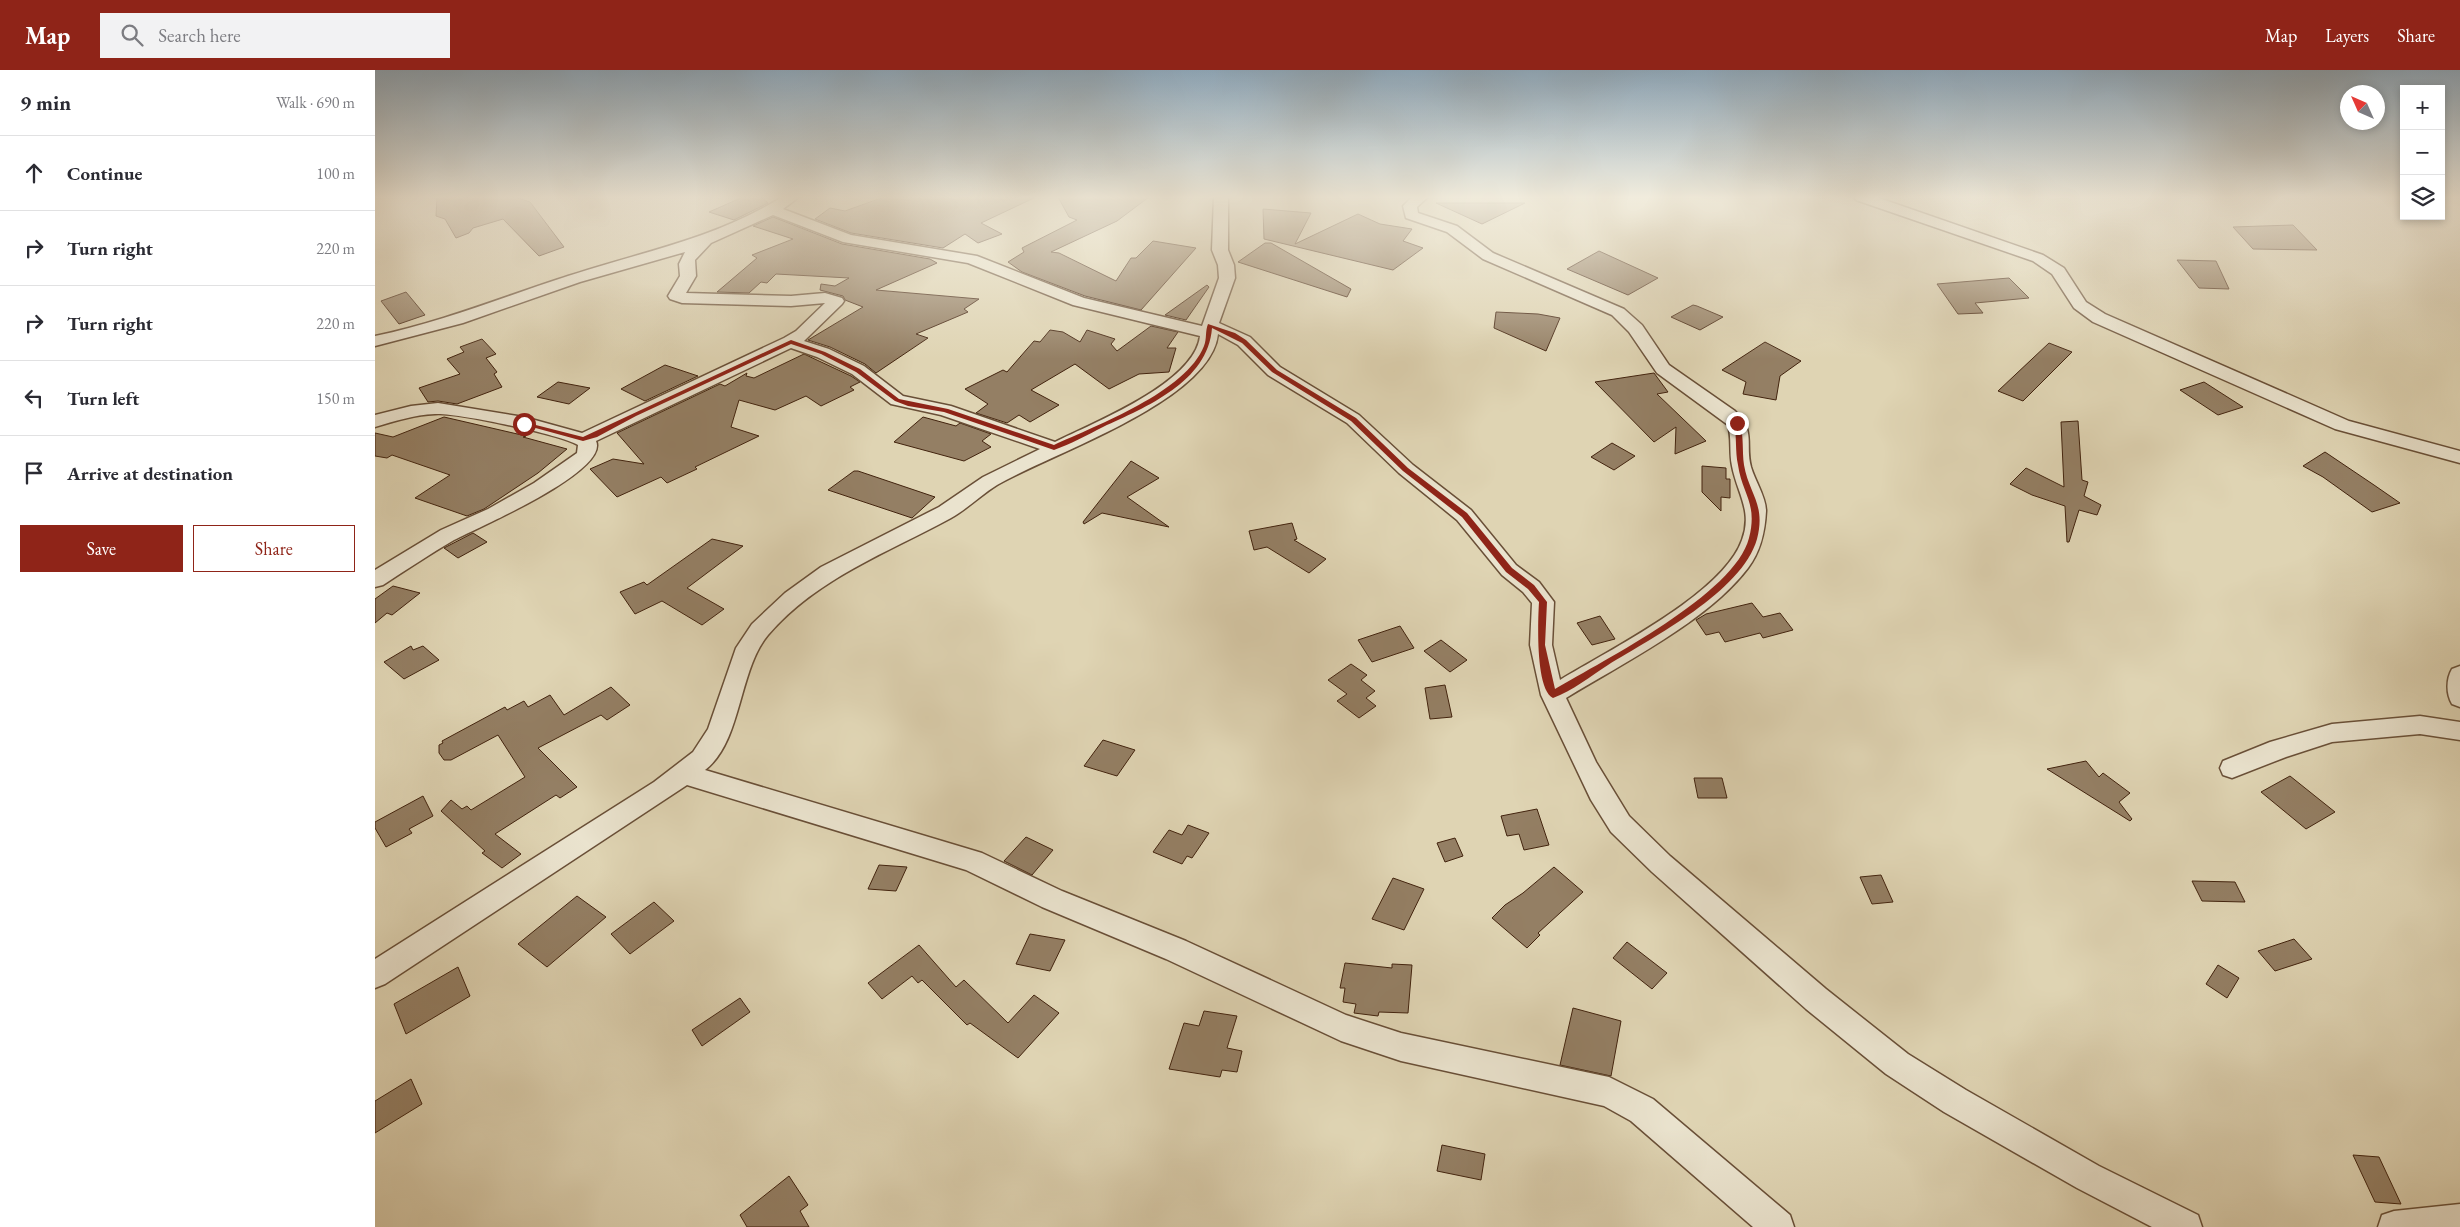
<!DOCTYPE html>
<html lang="en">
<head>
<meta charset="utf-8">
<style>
	body { margin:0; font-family:"EB Garamond",serif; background:#f2f2f3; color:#2b2b33 }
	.controls { position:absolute; right:15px; top:15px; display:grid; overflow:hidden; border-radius:0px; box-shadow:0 2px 8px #0003 }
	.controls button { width:45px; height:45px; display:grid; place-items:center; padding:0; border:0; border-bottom:1px solid #e1e1e2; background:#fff; color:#2b2b33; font:25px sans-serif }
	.compass { position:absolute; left:1965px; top:15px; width:45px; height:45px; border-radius:50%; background:#fff; box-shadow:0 2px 8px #0003; rotate:315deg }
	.stop { position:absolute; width:15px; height:15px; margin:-11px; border:4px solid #8f2418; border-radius:50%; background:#fff }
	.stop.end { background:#8f2418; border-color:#fff; box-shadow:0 1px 5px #0008 }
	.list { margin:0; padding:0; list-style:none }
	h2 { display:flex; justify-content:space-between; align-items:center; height:65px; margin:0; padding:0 20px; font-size:21px }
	h2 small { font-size:16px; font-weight:400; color:#7c7c81 }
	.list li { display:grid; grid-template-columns:32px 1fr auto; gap:15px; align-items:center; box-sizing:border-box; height:75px; padding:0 20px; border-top:1px solid #e1e1e2 }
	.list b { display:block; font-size:19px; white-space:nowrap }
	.list em { font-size:16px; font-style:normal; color:#7c7c81 }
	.actions { display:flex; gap:10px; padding:15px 20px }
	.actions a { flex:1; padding:11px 0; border:1px solid #8f2418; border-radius:0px; text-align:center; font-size:18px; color:#8f2418 }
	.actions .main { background:#8f2418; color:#fff }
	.icon { flex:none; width:28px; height:28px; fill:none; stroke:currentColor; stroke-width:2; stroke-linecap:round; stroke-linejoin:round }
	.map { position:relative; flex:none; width:2085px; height:1157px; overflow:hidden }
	header { display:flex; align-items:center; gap:30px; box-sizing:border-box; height:70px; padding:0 25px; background:#8f2418; color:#fff }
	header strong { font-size:24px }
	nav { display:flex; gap:28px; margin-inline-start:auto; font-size:18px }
	.search { width:350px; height:45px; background:#f2f2f3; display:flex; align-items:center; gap:12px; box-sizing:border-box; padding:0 18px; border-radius:0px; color:#7c7c81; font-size:19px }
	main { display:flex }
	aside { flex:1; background:#fff }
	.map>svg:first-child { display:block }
	.building { fill:#947f64; stroke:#42230e }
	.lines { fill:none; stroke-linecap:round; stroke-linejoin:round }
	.street-casing { stroke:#694f37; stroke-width:3 }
	.street { fill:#eae3ce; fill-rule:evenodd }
	.route { fill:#8f2418 }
</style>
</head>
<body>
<header>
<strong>Map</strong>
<div class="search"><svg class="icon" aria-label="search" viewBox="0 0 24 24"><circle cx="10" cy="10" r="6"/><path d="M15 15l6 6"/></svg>Search here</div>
<nav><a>Map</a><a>Layers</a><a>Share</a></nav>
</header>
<main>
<aside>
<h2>9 min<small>Walk · 690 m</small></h2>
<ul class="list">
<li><svg class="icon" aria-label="ahead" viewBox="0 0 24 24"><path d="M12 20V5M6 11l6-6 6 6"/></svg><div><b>Continue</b></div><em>100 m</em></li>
<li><svg class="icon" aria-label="right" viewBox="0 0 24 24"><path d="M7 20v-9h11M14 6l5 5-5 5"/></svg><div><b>Turn right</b></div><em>220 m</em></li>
<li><svg class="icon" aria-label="right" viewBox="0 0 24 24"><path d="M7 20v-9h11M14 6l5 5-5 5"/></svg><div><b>Turn right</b></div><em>220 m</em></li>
<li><svg class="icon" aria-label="left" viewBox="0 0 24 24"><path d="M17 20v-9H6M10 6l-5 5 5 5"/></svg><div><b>Turn left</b></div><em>150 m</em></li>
<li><svg class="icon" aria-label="arrive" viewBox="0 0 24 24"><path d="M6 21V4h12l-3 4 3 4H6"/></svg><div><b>Arrive at destination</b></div></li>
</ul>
<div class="actions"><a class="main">Save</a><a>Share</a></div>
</aside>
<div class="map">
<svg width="2085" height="1157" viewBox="0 0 2085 1157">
	<rect width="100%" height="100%" fill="#dfd4b3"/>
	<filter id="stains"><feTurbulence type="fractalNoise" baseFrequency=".004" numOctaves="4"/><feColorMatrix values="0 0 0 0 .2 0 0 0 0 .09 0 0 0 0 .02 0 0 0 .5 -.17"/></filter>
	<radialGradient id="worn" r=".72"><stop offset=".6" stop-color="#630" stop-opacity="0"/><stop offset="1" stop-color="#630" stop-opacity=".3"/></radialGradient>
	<g class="building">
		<polygon points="62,127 140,127 155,132 189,177 164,186 128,149 98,158 94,163 81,168 70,149 61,146"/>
		<polygon points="368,127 386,127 393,133 359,150 334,142"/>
		<polygon points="509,127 661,127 606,153 627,164 603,173 590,164 568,178 476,163 440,149 455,138 470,141"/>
		<polygon points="683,127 774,127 742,151 676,182 684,183 741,211 756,188 761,188 778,171 821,178 766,240 710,226 647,202 633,192 649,182 647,178 702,150 694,147"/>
		<polygon points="1061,133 1150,133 1107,154"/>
		<polygon points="888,139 936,143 920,174 983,144 1005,154 1037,159 1028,171 1048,178 1018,200 889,169"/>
		<polygon points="398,147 467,174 555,189 562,193 501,220 604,229 589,239 593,242 541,264 553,268 501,303 490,294 455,277 433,270 488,237 470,230 468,226 445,220 446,214 460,216 474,208 401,204 392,213 386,212 374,223 342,222 382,188 377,185 418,169 378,156"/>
		<polygon points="1918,155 1942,180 1878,179 1858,157"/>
		<polygon points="890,173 896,173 976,219 972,227 863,192"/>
		<polygon points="1224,181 1283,208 1253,225 1192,199"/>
		<polygon points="1802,190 1841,191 1854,219 1824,218"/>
		<polygon points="1634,208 1654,228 1600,233 1608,243 1583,244 1562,214"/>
		<polygon points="832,215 834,217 811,250 790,245"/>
		<polygon points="31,222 50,245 24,254 6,231"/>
		<polygon points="1318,235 1322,236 1348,247 1325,260 1296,247"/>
		<polygon points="1121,242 1163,244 1185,248 1171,281 1119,258"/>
		<polygon points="776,256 803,262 792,278 801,278 794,302 764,304 734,319 700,294 656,320 684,335 655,352 644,345 632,353 601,343 613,334 590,319 628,300 632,302 659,271 665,272 675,260 688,262 705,272 712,260 740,269 736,274 742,281"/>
		<polygon points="107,269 121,284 111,288 122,302 119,304 127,317 82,334 63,331 53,332 44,318 85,304 72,289 89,282 85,277"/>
		<polygon points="1390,272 1426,291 1405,306 1401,330 1368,324 1371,312 1347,300"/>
		<polygon points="1674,273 1697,282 1648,331 1623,321"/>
		<polygon points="429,284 476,306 485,312 475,317 479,320 446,336 431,326 400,340 364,330 356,357 384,366 320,397 322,399 292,413 286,407 242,427 215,399 238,389 269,394 242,363 345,314 350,316 372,303 371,306 379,308"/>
		<polygon points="290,295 323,306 270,331 246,319"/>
		<polygon points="1279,303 1293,322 1282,324 1331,371 1300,384 1301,357 1279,372 1220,312"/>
		<polygon points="183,312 215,318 194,334 162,327"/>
		<polygon points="1829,312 1843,321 1868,337 1843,345 1805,320"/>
		<polygon points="69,347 151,366 148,367 192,379 163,403 109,439 92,446 40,428 75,405 17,385 12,388 0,386 0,363 18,367"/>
		<polygon points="548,347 581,356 585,353 616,364 607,371 616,377 589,391 519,372"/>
		<polygon points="1703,351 1707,410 1713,412 1709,426 1726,435 1722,445 1704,440 1694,472 1692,472 1690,436 1657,425 1635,414 1651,398 1689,417 1686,352"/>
		<polygon points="1237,373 1260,386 1239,400 1216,387"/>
		<polygon points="1950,382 1999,415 2025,433 1997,442 1948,407 1928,396"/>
		<polygon points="756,391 784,408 752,427 794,457 727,443 709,454 708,452"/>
		<polygon points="1327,396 1351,398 1351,409 1355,409 1355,428 1346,427 1346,441 1327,422"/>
		<polygon points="479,401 483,401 560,427 537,448 453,420"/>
		<polygon points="917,453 922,469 919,470 951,489 934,503 892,477 879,480 874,461"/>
		<polygon points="98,463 112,472 83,488 69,478"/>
		<polygon points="337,469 368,476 312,518 349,539 327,555 287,531 260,544 245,522 269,512 272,515"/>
		<polygon points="18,516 45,523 17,545 12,543 0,553 0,529"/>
		<polygon points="1377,533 1388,547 1405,543 1418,560 1388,568 1385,563 1350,572 1344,562 1331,565 1321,550 1331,544"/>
		<polygon points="1225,546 1240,569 1217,575 1202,553"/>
		<polygon points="1025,556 1039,578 997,592 983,570"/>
		<polygon points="1066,570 1092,590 1075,602 1049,581"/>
		<polygon points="36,576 38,580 48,576 64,590 29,609 9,592"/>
		<polygon points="976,594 992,605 986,610 1000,621 991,628 1001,636 984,648 962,631 972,624 953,610"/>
		<polygon points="1070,615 1077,647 1055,649 1050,618"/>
		<polygon points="236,617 255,635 232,650 226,645 163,678 202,717 185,728 181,725 120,764 146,784 127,798 107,783 110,781 66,741 76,730 87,739 92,736 96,740 150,707 123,665 76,690 69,690 64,683 64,675 68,673 67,671 130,637 132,640 149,631 153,637 175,625 189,645"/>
		<polygon points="728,670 760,680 742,706 709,696"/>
		<polygon points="1711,691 1724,707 1728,703 1755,723 1744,732 1757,749 1755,751 1672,699"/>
		<polygon points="1915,706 1960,742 1931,759 1886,722"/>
		<polygon points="1319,708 1347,708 1352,728 1323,728"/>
		<polygon points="48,726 58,746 34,759 37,763 11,777 0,758 0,752"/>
		<polygon points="1162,739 1174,775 1149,780 1144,764 1132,766 1126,746"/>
		<polygon points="813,755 834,763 817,788 812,786 807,794 778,782 794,760 807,765"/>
		<polygon points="651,767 678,780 657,805 629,791"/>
		<polygon points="1080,768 1088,786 1070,792 1062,773"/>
		<polygon points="504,795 532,797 521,821 493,819"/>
		<polygon points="1179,797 1208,822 1163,863 1165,865 1152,878 1117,848 1130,835 1148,823"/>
		<polygon points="1506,805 1518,832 1497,834 1485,807"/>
		<polygon points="1018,808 1049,819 1029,860 997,849"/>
		<polygon points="1817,811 1860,812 1870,832 1827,831"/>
		<polygon points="202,826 231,847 172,897 143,874"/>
		<polygon points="279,832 299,851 255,884 236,864"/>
		<polygon points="655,864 690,870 675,901 641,894"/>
		<polygon points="1919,869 1937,889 1900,901 1883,881"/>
		<polygon points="1252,872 1292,903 1277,919 1238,888"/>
		<polygon points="544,875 581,917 589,910 633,953 659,925 684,943 643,988 595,953 592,955 547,910 543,913 537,906 507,929 493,913"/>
		<polygon points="970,893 1017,898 1017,894 1037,895 1033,943 1004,942 1003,946 979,943 981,934 968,932 970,918 965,918"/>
		<polygon points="1843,895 1864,908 1852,928 1831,914"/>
		<polygon points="83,897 95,926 31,964 19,934"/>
		<polygon points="365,928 375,942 327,976 317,960"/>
		<polygon points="1198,938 1246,951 1236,1006 1185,995"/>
		<polygon points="829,941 862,946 852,978 867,981 862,1002 847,1000 845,1007 794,999 809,953 824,956"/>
		<polygon points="36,1009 47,1034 0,1063 0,1031"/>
		<polygon points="1067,1075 1110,1084 1106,1110 1062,1101"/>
		<polygon points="1978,1085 2004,1087 2026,1134 2000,1132"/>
		<polygon points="414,1106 433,1135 425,1141 434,1157 372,1157 365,1145"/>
	</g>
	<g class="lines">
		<defs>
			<g id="street">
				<path d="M 407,127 L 424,127 L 408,139 L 476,165 L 602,186 L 709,228 L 827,256 L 844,208 L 843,195 L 837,180 L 839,127 L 853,127 L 853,180 L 859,195 L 860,208 L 844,253 L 875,267 L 905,297 L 984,345 L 1038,395 L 1096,440 L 1141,495 L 1164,512 L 1179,532 L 1177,575 L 1185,610 C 1234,580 1348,524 1367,470 C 1378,441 1362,423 1357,396 C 1354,382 1357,368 1353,355 L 1282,303 L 1254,262 L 1237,245 L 1108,189 L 1072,162 L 1031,148 L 1028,136 L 1037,127 L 1053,127 L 1042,137 L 1043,143 L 1082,156 L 1118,183 L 1249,239 L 1267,255 L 1294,295 L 1360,341 C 1381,361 1370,374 1376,397 C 1380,411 1391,427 1391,441 C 1390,461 1386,481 1373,498 C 1333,551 1248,593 1191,628 L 1221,692 L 1254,746 L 1295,786 L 1451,919 L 1533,984 L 1591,1020 L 1724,1096 L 1823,1145 L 1827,1157 L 1777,1157 L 1702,1118 L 1569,1042 L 1511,1004 L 1431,939 L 1277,802 L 1236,762 L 1216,730 L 1166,625 L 1155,575 L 1157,533 L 1148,522 L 1127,505 L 1082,450 L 1024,403 L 972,353 L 893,305 L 863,275 L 843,264 C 836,331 675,384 622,415 C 606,425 592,439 576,448 C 512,483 442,508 393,565 C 363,601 367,672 330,700 L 607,783 L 687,821 L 811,871 L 971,945 L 1026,963 L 1234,1007 L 1278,1029 L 1415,1145 L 1419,1157 L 1378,1157 L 1256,1051 L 1229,1036 L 1026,991 L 966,971 L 791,889 L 667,837 L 591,800 L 312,715 L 10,914 L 0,918 L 0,889 L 279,712 L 318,682 L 333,659 L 361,578 L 377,554 L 410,523 L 446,497 L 564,437 L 608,407 L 665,379 L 566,345 L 516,334 L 477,304 L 442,287 L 416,278 L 221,371 C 235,401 102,458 79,470 C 55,484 31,500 8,515 L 0,517 L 0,500 L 66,460 L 113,439 L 159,413 L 202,383 L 203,375 C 187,365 80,342 60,344 C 39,345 20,351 0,357 L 0,345 L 36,336 L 63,333 L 149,347 L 207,363 L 409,268 L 421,261 L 450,233 L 416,236 L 307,233 L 295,229 L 293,226 L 305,206 L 304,194 L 310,182 L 205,212 L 88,253 L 0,276 L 0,266 C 67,252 128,227 193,206 C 266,182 340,169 407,127 ZM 398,145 L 468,172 L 593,193 L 698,235 L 825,266 C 820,313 718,353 680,372 L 576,336 L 528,326 L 489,296 L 454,279 L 429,271 L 467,234 L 469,231 L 467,228 L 450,223 L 416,226 L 311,223 L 321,206 L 320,190 L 336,173 Z"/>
				<polygon points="1479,127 1501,127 1668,185 1689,198 1711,232 1730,244 1974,351 2085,381 2085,393 1960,359 1718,252 1699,238 1677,204 1658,191 1481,130"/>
				<path d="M 2085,596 L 2085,637 L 2077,634 C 2071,624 2071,609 2077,599 Z"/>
				<polygon points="2045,646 2085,652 2085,670 2045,664 1957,672 1911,687 1857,708 1848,705 1845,698 1848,691 1895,672 1957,654"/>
				<polygon points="2085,1134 2085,1157 2003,1157 2007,1145 2019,1141"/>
			</g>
		</defs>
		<use href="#street" class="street-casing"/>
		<use href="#street" class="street"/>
	</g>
	<linearGradient id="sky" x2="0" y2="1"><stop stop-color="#8fa9bc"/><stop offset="0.44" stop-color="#f1ecdd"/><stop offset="1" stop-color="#f1ecdd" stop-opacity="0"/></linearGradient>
	<rect width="2085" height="289" fill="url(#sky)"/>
	<path class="route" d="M 833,254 L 860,263 L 871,270 L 902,300 L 981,348 L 1033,398 L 1092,443 L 1137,498 L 1159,515 L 1172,532 L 1170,575 L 1180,619 C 1229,590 1360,524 1374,468 C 1383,433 1367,424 1363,395 C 1360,381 1362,367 1359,353 L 1362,351 L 1365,353 C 1369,367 1367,381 1369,395 C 1374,424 1391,434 1382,469 C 1367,522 1278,567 1233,595 C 1216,606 1197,621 1178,628 C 1160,619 1163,550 1164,532 L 1153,519 L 1131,502 L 1087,447 L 1028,401 L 976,351 L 897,302 L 867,273 L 837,258 C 833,312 771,337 728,357 C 712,365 696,374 679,380 L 569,342 L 533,336 L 520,331 L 481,302 L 446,284 L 416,274 L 261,346 L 222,367 L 208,371 L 146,354 L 149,352 L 208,367 L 416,270 L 450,282 L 485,299 L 524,329 L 573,339 L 679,375 C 722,355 811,322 829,276 C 832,269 830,261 833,254 Z"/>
	<rect width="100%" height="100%" filter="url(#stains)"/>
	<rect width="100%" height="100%" fill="url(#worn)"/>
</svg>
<div class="controls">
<button>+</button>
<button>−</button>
<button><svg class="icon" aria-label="layers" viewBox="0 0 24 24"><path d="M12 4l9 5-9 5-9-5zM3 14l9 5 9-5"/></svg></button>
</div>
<svg class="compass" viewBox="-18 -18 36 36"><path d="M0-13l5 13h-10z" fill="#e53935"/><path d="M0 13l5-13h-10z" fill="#7c7c81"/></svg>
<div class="stop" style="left:149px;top:354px"></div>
<div class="stop end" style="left:1362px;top:353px"></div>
</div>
</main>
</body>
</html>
